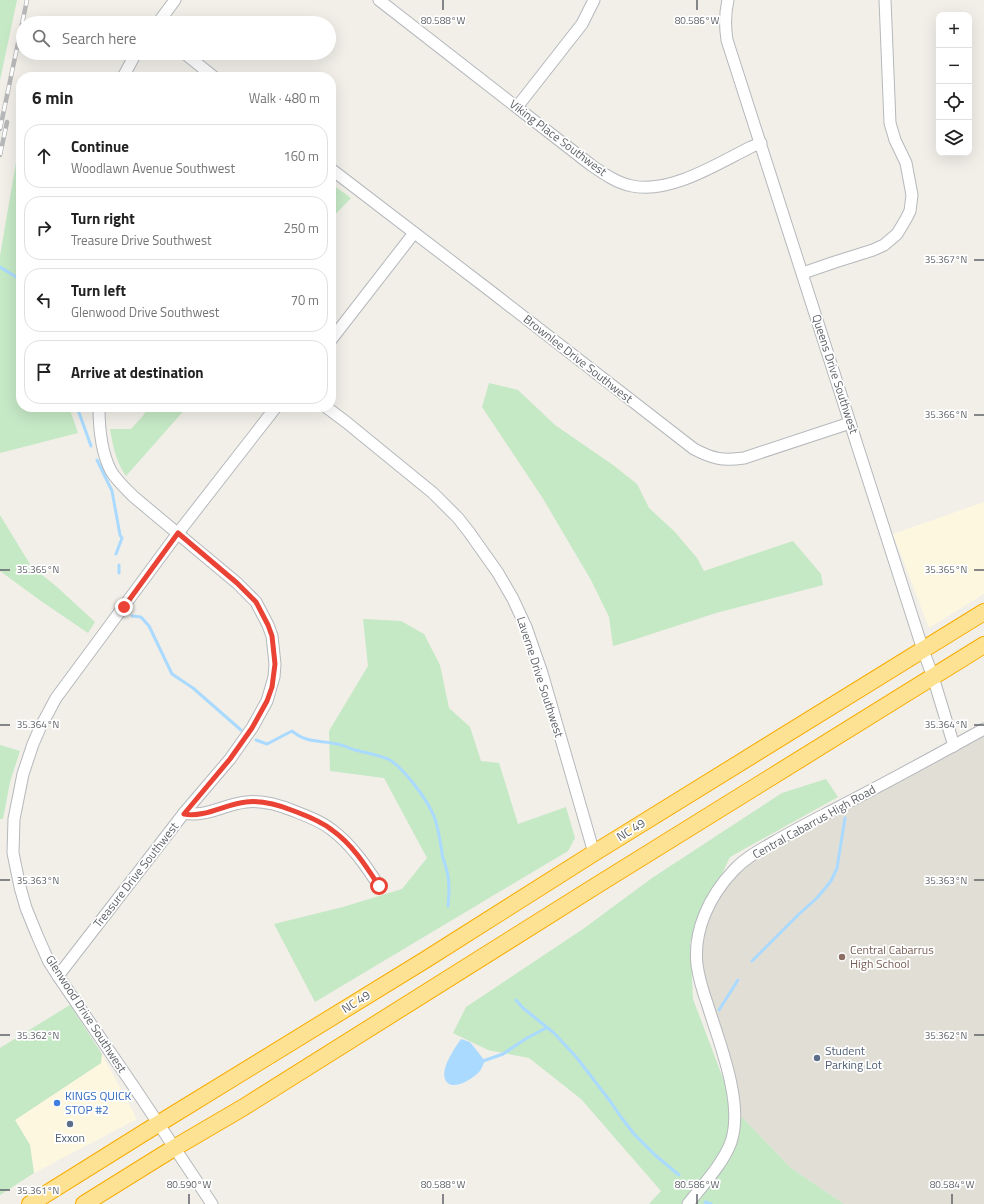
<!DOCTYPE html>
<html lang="en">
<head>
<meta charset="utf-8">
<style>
	body { margin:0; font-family:"Titillium Web",sans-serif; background:#f2f2f2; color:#222 }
	.controls { position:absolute; right:12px; top:12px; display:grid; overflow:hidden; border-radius:8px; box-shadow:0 4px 16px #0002 }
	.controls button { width:36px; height:36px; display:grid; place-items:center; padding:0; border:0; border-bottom:1px solid #e0e0e0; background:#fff; color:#222; font:20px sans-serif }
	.stop { position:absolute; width:12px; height:12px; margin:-9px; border:3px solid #ea4335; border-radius:50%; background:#fff }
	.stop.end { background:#ea4335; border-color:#fff; box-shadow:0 1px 4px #0008 }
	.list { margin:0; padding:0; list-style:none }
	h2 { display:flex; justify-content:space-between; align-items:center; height:52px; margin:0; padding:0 16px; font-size:17px }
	h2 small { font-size:13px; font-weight:400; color:#767676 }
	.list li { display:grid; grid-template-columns:26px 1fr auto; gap:12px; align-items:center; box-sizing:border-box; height:64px; margin:0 8px 8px; padding:0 8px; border:1px solid #e0e0e0; border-radius:16px }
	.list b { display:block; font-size:15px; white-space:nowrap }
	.list p { margin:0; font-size:13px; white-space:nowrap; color:#767676 }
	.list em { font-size:13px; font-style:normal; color:#767676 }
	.icon { flex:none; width:22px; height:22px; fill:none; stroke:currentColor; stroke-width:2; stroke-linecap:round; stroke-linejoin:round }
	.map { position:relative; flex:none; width:984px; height:1204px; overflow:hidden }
	.search { position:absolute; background:#fff; box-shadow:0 4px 16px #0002; left:16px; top:16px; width:320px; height:44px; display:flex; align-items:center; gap:10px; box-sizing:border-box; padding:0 14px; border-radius:22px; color:#767676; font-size:15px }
	.panel { position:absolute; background:#fff; box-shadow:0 4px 16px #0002; left:16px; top:72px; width:320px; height:340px; border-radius:16px }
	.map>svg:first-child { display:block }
	.commercial { fill:#fef7e0 }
	.education { fill:#e1ded6 }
	.green { fill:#c5e8c5 }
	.water { fill:#aadaff }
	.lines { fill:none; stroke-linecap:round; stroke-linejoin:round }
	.stream { stroke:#aadaff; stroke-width:3 }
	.minor-casing { stroke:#b5b8bc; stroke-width:13 }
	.highway-casing { stroke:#f9ab00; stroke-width:18 }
	.minor { stroke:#fff; stroke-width:11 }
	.highway { stroke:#fde293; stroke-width:16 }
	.rail-casing { stroke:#b6b7b8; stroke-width:4.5 }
	.rail { stroke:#fff; stroke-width:3; stroke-dasharray:9; stroke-linecap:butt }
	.route { stroke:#ea4335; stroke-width:5 }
	.ticks { fill:none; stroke:#5f6368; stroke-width:1.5 }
	.education-dot { fill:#8d6e63; stroke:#fff; stroke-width:1.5 }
	.service-dot { fill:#5c6f8a; stroke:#fff; stroke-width:1.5 }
	.shop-dot { fill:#3f7fe0; stroke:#fff; stroke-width:1.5 }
	.labels { text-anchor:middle; stroke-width:3.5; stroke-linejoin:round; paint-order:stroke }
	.street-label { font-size:12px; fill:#5f6368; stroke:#fff }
	.education-label { font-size:12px; fill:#785e54; stroke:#fff; text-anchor:start }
	.service-label { font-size:12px; fill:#4e5e75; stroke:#fff; text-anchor:start }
	.shop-label { font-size:12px; fill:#366cbe; stroke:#fff; text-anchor:start }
	.ticks-label { font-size:10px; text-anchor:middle; fill:#5f6368; stroke:#fff; stroke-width:3.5; stroke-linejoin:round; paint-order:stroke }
</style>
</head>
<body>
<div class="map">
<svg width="984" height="1204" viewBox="0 0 984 1204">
	<rect width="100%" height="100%" fill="#f1efe8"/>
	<g class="commercial">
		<polygon points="984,502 984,594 929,628 893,534"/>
		<polygon points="102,1054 137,1119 34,1173 30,1145 15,1120 101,1063"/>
	</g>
	<polygon class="education" points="984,725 984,1204 844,1204 791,1168 735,1110 700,980 699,933 734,870"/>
	<g class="green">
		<polygon points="0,0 17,0 0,80"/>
		<polygon points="21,133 21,407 69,407 78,433 0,453 0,256"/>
		<polygon points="333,185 351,198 331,219 331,188"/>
		<polygon points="489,383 518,390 555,425 613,465 637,484 649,508 675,532 697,558 704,571 793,541 821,574 823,585 716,613 633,640 613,646 609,617 591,580 542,497 482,407"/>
		<path d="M 149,407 L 187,407 L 126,476 C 116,462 113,446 110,429 L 131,429 L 142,417 Z"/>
		<polygon points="0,515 31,566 57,587 95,622 88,633 41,601 0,571"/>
		<polygon points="363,619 401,621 424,634 440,665 449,708 470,727 481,761 499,763 518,824 566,807 575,838 568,851 315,1002 274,924 343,907 402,889 427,858 384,778 330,771 329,731 368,666"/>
		<polygon points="0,745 20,751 10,782 3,819 0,819"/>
		<polygon points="826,779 838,797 730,857 690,942 693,999 735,1110 791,1168 844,1204 649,1204 661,1191 581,1099 529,1058 488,1050 453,1033 466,1007 583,929 652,878 782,793"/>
		<polygon points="70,1005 102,1054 101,1063 15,1120 30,1145 34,1173 0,1195 0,1048"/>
	</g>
	<path class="water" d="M 461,1039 L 470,1042 L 485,1061 C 483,1064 482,1069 479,1072 C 473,1079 450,1093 445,1079 C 441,1067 455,1048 461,1039 Z"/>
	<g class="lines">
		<g class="stream">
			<polyline points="0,267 21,280"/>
			<polyline points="77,407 91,446"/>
			<polyline points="97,460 112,491 120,535 122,538 116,554"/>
			<polyline points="119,565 119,573"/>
			<polyline points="132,616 141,617 149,626 172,674 193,688 241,730"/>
			<path d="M 256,740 L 267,744 L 292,731 C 309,745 322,739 341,745 C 346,746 350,749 355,750 C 366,753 380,755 390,760 C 404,769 425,797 432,812 C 438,823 440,841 442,853 C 443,861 447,868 448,876 C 450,887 449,895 448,906"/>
			<polyline points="752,961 799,914 817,898 831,881 837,868 845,818"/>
			<polyline points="516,1000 523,1008 554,1033 577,1058 610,1101 621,1117 634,1134 655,1155 679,1175"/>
			<polyline points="719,1010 738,980"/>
			<polyline points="483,1061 503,1054 527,1038 546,1028"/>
			<polyline points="705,1202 711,1204"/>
		</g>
		<defs>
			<g id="minor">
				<path d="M 379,0 L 591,165 C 604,174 617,183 632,186 C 670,194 717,164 751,147 L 761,143"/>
				<path d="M 728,0 C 725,13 725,27 727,40 L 923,650 L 933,677 L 954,746"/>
				<polyline points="158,23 175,0"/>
				<polyline points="184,53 214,77"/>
				<polyline points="123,77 136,53"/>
				<polyline points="517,107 582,24 594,0"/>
				<path d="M 331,169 L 493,293 L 694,449 C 713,459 723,461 744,458 L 850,423"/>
				<polyline points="803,273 835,262 873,250 884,245 897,234 906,219 910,211 912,195 906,163 895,140 890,123 885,0"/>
				<polyline points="331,340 414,233"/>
				<polyline points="326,407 346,422 433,493 458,518 469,532 498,573 513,599 526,627 542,673 594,853"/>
				<path d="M 184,813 C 205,818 225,804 246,802 C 262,800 279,805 294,811 C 307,816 321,821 332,830 C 352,845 366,866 379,886"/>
				<path d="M 58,976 L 184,813 L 230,759 L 252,728 L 267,701 L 274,677 L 275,664 L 272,636 L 268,625 L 256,602 L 237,583 L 134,497 C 126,489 117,481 111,471 C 101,452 99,428 99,407"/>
				<polyline points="212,1204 134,1087 58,976 48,960 37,935 26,908 20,887 13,853 14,819 23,774 33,744 40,728 56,698 178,533 276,407"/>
				<path d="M 688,1204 C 702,1186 723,1164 731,1142 C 737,1124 735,1103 731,1084 C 726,1058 716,1032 708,1006 C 703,992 699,979 697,965 C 693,930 710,895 734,870 C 745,858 760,850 774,842 C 794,830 816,819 837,808 C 886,783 935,756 984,729"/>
			</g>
			<g id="highway">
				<polyline points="30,1204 158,1124 425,960 594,853 984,612"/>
				<polyline points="84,1204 174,1148 244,1107 594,887 984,645"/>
			</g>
		</defs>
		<use href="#minor" class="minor-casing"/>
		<use href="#highway" class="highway-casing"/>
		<use href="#minor" class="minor"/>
		<use href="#highway" class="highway"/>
		<defs>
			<g id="rail">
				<polyline points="0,129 27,0"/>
				<polyline points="0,155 7,122"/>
			</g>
		</defs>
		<use href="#rail" class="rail-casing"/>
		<use href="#rail" class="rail"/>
	</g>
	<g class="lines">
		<path class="route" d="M 124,607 L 178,533 L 237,583 L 256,602 L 268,625 L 272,636 L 275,664 L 272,687 L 267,701 L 252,728 L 230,759 L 184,814 C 205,818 225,804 246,802 C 262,800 279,805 294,811 C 307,816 321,821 332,830 C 352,844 366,866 379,886"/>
	</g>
	<path class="ticks" d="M 443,0 L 443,10M 697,0 L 697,10M 974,260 L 984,260M 974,415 L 984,415M 0,570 L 10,570M 974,570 L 984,570M 0,725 L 10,725M 974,725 L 984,725M 0,880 L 10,880M 974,880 L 984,880M 0,1035 L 10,1035M 974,1035 L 984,1035M 0,1190 L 10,1190M 189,1194 L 189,1204M 443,1194 L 443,1204M 697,1194 L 697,1204M 952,1194 L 952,1204"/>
	<circle class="education-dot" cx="842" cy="957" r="4"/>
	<g class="service-dot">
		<circle cx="817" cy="1058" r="4"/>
		<circle cx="70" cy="1124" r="4"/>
	</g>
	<circle class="shop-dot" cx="57" cy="1103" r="4"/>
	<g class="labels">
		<g class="street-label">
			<text transform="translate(558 138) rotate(37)" y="4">Viking Place Southwest</text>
			<text transform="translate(578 359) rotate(38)" y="4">Brownlee Drive Southwest</text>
			<text transform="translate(835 374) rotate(72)" y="4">Queens Drive Southwest</text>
			<text transform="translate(540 677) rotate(72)" y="4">Laverne Drive Southwest</text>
			<text transform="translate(814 822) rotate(-29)" y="4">Central Cabarrus High Road</text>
			<text transform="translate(631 830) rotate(-32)" y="4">NC 49</text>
			<text transform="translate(136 875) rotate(-52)" y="4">Treasure Drive Southwest</text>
			<text transform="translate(356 1002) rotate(-32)" y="4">NC 49</text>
			<text transform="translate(86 1014) rotate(57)" y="4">Glenwood Drive Southwest</text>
		</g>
		<g class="education-label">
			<text x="850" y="954">Central Cabarrus<tspan x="850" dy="14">High School</tspan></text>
		</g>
		<g class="service-label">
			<text x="825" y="1055">Student<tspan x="825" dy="14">Parking Lot</tspan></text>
			<text x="70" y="1142" text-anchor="middle">Exxon</text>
		</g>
		<g class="shop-label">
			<text x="65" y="1100">KINGS QUICK<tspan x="65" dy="14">STOP #2</tspan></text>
		</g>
	</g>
	<g class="ticks-label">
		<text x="443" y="24">80.588°W</text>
		<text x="697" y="24">80.586°W</text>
		<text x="946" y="263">35.367°N</text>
		<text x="946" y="418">35.366°N</text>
		<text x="38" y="573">35.365°N</text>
		<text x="946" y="573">35.365°N</text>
		<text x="38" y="728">35.364°N</text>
		<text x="946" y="728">35.364°N</text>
		<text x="38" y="884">35.363°N</text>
		<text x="946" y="884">35.363°N</text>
		<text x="38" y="1039">35.362°N</text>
		<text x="946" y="1039">35.362°N</text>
		<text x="189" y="1188">80.590°W</text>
		<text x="443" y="1188">80.588°W</text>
		<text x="697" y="1188">80.586°W</text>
		<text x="952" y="1188">80.584°W</text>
		<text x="38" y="1194">35.361°N</text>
	</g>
</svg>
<div class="controls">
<button>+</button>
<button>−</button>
<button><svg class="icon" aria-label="locate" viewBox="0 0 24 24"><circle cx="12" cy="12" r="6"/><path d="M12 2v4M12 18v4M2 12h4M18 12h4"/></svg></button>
<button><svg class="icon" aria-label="layers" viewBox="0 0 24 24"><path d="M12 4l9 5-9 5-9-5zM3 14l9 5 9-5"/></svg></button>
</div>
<div class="stop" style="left:379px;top:886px"></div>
<div class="stop end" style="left:124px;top:607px"></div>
<div class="search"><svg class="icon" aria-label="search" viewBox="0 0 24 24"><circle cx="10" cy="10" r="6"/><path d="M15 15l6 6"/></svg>Search here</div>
<section class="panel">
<h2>6 min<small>Walk · 480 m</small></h2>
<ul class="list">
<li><svg class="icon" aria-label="ahead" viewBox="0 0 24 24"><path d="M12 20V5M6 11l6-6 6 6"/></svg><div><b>Continue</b><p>Woodlawn Avenue Southwest</p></div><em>160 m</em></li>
<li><svg class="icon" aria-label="right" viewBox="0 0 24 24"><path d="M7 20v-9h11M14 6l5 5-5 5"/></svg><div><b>Turn right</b><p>Treasure Drive Southwest</p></div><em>250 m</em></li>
<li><svg class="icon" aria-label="left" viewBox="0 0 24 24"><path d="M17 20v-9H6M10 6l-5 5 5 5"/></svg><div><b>Turn left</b><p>Glenwood Drive Southwest</p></div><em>70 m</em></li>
<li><svg class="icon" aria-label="arrive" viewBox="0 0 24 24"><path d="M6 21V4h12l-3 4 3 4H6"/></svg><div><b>Arrive at destination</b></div></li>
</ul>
</section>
</div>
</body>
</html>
